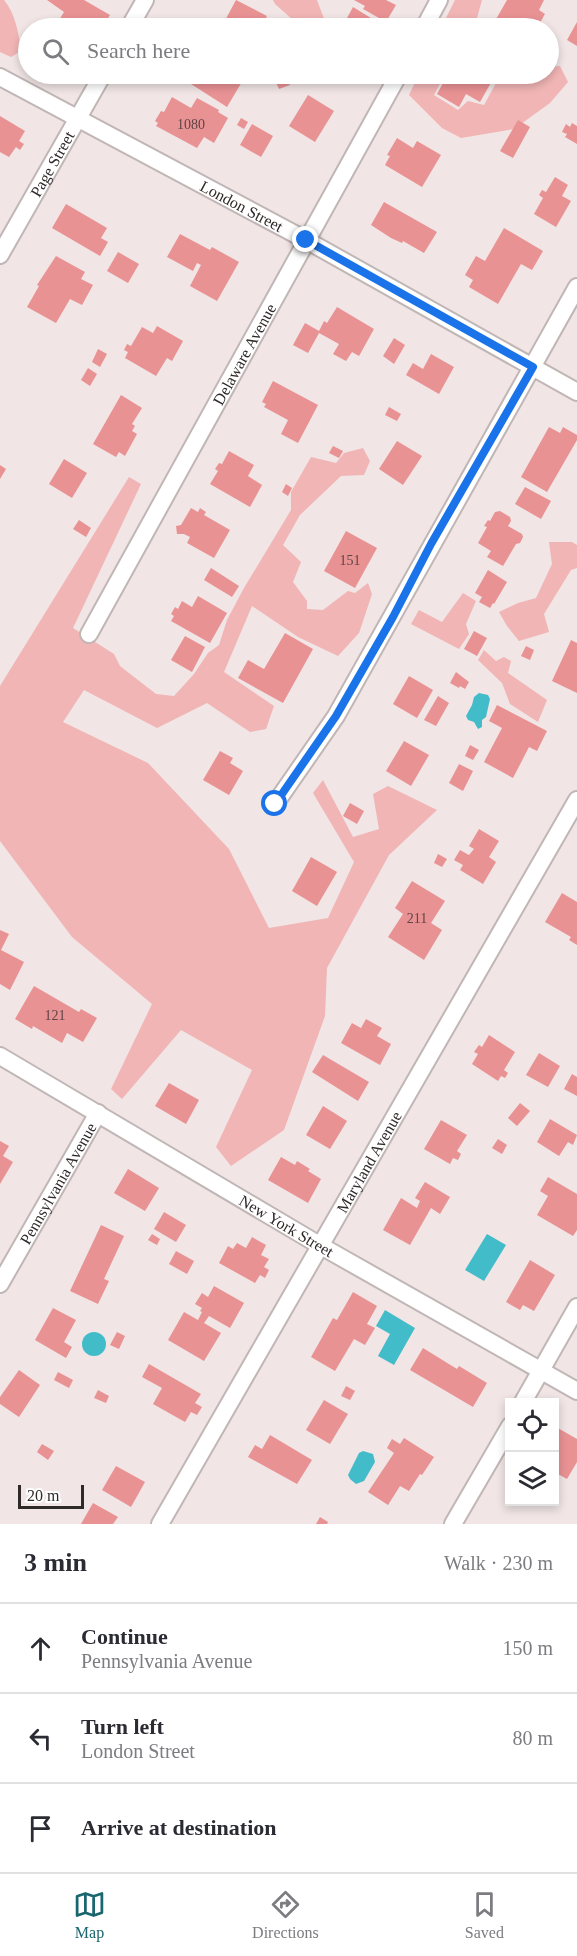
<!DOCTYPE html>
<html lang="en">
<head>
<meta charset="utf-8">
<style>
	body { margin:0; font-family:"Times New Roman",serif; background:#f2f2f3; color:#2b2b33 }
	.controls { position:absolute; right:18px; bottom:18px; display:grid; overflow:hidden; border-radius:0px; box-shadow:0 3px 9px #0003 }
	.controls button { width:54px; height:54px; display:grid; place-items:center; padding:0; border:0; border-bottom:2px solid #e1e1e2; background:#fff; color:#2b2b33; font:30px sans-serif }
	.scale { position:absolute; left:18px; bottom:15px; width:66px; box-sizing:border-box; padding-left:6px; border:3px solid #2f2a2a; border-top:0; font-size:16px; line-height:21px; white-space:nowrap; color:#2f2a2a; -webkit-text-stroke:4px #fff; paint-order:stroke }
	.stop { position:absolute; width:18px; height:18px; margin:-14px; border:4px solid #1a73e8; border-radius:50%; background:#fff }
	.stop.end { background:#1a73e8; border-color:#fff; box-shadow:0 2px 6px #0008 }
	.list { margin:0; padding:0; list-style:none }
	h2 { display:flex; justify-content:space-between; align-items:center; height:78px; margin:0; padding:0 24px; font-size:26px }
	h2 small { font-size:20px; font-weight:400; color:#7c7c81 }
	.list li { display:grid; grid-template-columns:39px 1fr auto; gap:18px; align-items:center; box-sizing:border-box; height:90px; padding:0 24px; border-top:2px solid #e1e1e2 }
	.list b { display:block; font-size:22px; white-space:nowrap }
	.list p { margin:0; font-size:20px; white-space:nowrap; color:#7c7c81 }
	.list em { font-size:20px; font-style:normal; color:#7c7c81 }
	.icon { flex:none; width:33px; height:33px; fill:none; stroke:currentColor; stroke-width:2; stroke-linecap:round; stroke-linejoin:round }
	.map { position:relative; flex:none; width:577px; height:1524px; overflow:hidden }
	.search { position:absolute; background:#fff; box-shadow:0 3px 9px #0003; left:18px; right:18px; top:18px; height:66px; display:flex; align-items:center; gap:15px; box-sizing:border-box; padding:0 21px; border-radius:33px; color:#7c7c81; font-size:22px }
	.sheet { height:348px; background:#fff }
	nav { display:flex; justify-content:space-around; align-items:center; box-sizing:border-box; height:84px; border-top:2px solid #e1e1e2; background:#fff; font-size:16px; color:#7c7c81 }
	nav a { display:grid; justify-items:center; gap:3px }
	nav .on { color:#19666e }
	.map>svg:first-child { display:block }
	.green { fill:#f1b5b5 }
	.water { fill:#43bcc9 }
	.building { fill:#e99294 }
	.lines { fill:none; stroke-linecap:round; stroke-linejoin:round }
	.street-casing { stroke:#c1b6b6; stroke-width:20 }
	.street { stroke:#fff; stroke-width:16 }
	.route { stroke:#1a73e8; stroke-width:8 }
	.labels { text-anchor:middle; stroke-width:5; stroke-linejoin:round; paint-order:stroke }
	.number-label { font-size:14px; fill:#5e4444 }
	.street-label { font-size:16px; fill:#2f2a2a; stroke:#fff }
</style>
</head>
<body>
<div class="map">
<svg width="577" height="1524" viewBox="0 0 577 1524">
	<rect width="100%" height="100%" fill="#f1e5e5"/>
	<g class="green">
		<path d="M 0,0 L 4,0 C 15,13 19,34 21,51 L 11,57 L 0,52 Z"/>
		<polygon points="273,0 317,0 326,24 321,28 302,28 275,4"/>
		<polygon points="455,0 482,0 477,18 471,28 441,28"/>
		<polygon points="560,66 568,82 550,103 514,129 461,138 442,128 409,95 419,74 445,74 434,95 458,110 468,101 484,105 501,74 548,74 549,67"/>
		<polygon points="363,448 370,461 364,475 341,476 300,515 283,545 301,562 293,582 307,601 307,609 323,610 348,591 355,593 368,583 372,594 359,633 338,656 298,637 252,606 224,672 274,706 266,729 250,732 207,703 157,728 84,690 63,722 148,763 229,849 269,928 328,918 354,862 313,793 323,780 353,837 379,829 373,794 388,786 437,810 389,855 327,968 325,1016 284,1130 231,1166 216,1147 252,1070 181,1030 122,1099 111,1089 152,1004 72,937 0,841 0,686 129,477 141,484 73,628 114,654 120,666 156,694 174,696 194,674 208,653 219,645 227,620 244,588 291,510 291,492 311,457 336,463 344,453"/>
		<polygon points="549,542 572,542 577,545 577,568 571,570 544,614 549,632 519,641 507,626 499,612 518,603 536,598 552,564"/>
		<polygon points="463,593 476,601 466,624 469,634 459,649 411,624 419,610 442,622"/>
		<polygon points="484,650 496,661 504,657 511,661 508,673 547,700 538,722 510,704 502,683 478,660"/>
	</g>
	<g class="water">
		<polygon points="479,693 488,695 490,699 486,717 482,720 482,727 478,729 474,722 468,720 466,716 472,705 474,697"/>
		<polygon points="487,1234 506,1245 484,1281 465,1270"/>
		<polygon points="385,1310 415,1328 394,1365 378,1356 390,1334 376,1326"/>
		<circle cx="94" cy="1344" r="12"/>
		<polygon points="363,1451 373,1454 375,1462 364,1481 356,1484 350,1479 348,1475 359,1453"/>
	</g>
	<g class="building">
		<polygon points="47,0 84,0 110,15 102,28 92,28 83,23 80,28 62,28 56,25 64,12"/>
		<polygon points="236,0 267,16 261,28 255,24 254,26 258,28 226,28 222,26"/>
		<polygon points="354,0 386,0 396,5 386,22 363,9 365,6"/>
		<polygon points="507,0 544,0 539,10 545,14 537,28 510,28 495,21"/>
		<polygon points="353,7 371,18 365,28 344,28 349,20 347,18"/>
		<polygon points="276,22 288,28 273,28"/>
		<polygon points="577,22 577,46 567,40"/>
		<polygon points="182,74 244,74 246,75 227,107 180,77"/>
		<polygon points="285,74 290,85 279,89 274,78"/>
		<polygon points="448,74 496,74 480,102 466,94 459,107 437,94"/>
		<polygon points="308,95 334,111 315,142 289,126"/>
		<polygon points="172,97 191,108 197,98 219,110 218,112 228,118 214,143 204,137 197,148 156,126 158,123 155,121 161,111 164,112"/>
		<polygon points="0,116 25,131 19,141 24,144 20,150 16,147 9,157 0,152"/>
		<polygon points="241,118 248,122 244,129 237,125"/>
		<polygon points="518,120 530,127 513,158 500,151"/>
		<polygon points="572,123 577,126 577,144 565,137 567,134 562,132 566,124 570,127"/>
		<polygon points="252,124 273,136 261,157 240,145"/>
		<polygon points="397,138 413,148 417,141 441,155 422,187 385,165 390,156 387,155"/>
		<polygon points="555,177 568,185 562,196 571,201 556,227 534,214 543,198 539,195 542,190 546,192"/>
		<polygon points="384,202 437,232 424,253 403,241 402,243 391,238 371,225"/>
		<polygon points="66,204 107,228 101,238 108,242 100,256 52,228"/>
		<polygon points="504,228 543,251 532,270 521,264 498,304 469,287 473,280 465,275 476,256 485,261"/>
		<polygon points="180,234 210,250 212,247 239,262 217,301 190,286 201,265 197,263 193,271 167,257"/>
		<polygon points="118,252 139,264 128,283 107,271"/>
		<polygon points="56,256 85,272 81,279 93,285 82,305 70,299 56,323 27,307 39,286 37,285"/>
		<polygon points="337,307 374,329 359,356 352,352 346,361 333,354 339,344 319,333 308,353 293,345 305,323 319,331 324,321 327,323"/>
		<polygon points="157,326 183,341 172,361 167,358 156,376 125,358 128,352 124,350 127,344 131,346 142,327 153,333"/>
		<polygon points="394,338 405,345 394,364 383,356"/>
		<polygon points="98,349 107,354 100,367 92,362"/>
		<polygon points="431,354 454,367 439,394 406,375 413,363 423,369"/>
		<polygon points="88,368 97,374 90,386 81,380"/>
		<polygon points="273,381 318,405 298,443 281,434 288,420 264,407 266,404 262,402"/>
		<polygon points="121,395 142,408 132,424 135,426 132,431 137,434 125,456 119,452 116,457 93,444"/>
		<polygon points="389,407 401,414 397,421 385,415"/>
		<polygon points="549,427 560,433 563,427 577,435 577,440 547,492 521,477"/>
		<polygon points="397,441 422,456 403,485 379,469"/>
		<polygon points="333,446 343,451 339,458 329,453"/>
		<polygon points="229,451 254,465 248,476 262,485 250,507 210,484 218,471 215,469 219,463 222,464"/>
		<polygon points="64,459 87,473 72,498 49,484"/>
		<polygon points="0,465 6,469 0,479"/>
		<polygon points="286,484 292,488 288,496 282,492"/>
		<polygon points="525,487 551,501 541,519 515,504"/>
		<polygon points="191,508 198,512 200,508 206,512 204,515 230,530 214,558 187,543 190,537 184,534 177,534 176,526 181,525"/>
		<polygon points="500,511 510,517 511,521 508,526 522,534 523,537 520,543 516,544 503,566 487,557 491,551 478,543 487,527 484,526 488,520 490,521 495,512"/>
		<polygon points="79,520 91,528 86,537 73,529"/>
		<polygon points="346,531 377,548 355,588 324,571"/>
		<polygon points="211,568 239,586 232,597 204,580"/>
		<polygon points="488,570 507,582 494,604 493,603 490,608 479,602 482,597 475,593"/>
		<polygon points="198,596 227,613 210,643 171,621 174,616 171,614 175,607 178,609 182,601 192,607"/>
		<polygon points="474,631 487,638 477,656 464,649"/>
		<polygon points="285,633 313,649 283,703 238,678 248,660 264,669"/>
		<polygon points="185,636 205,647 192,672 171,660"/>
		<polygon points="571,640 577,643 577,693 552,681"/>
		<polygon points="526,646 534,650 530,660 521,656"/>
		<polygon points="456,672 469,682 465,689 460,686 459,688 450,683"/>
		<polygon points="409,676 433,690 417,718 393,704"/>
		<polygon points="438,696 449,703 436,726 424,720"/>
		<polygon points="497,705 547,731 537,751 529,747 513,778 484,762 502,728 489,721"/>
		<polygon points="404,741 429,755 411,786 386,771"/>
		<polygon points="470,745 479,750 473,760 465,756"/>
		<polygon points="220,751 233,758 230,763 243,771 229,795 203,780"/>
		<polygon points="459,764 473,771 463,791 449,783"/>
		<polygon points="350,803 364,811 357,824 343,816"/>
		<polygon points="479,829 499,841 489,857 496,862 483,884 460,870 463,865 454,860 460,850 469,855 474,849 469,846"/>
		<polygon points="438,854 447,859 442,867 434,863"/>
		<polygon points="311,857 337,872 317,906 292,891"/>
		<polygon points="412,881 445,901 431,923 442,930 424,960 388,937 403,914 395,908"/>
		<polygon points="562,893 577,902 577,945 569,940 571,937 545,922"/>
		<polygon points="0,930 9,934 1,950 24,962 10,990 0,984"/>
		<polygon points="34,986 79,1012 81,1009 97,1018 83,1042 67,1033 62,1043 33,1026 32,1029 15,1019"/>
		<polygon points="366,1019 382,1028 377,1036 391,1044 380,1065 341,1043 352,1023 361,1028"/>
		<polygon points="489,1035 515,1052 504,1070 508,1073 505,1078 501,1076 498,1081 472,1064 478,1054 474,1052 479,1045 482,1047"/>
		<polygon points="539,1053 560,1066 548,1087 526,1075"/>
		<polygon points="323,1055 369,1082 358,1101 312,1072"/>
		<polygon points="572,1074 577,1077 577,1096 564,1089"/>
		<polygon points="169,1083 199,1100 186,1124 155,1106"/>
		<polygon points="520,1103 530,1111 517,1126 508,1118"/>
		<polygon points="323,1106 347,1121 330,1149 306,1135"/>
		<polygon points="550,1119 577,1135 573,1145 568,1142 559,1156 537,1142"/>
		<polygon points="441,1120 467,1135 457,1151 461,1154 458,1160 453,1158 450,1164 424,1149"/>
		<polygon points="498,1139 507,1145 502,1154 492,1148"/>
		<polygon points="0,1141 9,1146 3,1156 13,1162 0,1184"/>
		<polygon points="281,1157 295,1165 297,1161 310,1169 308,1171 321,1179 308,1203 268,1180"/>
		<polygon points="128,1169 159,1188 145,1211 114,1193"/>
		<polygon points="548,1177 577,1194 577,1230 573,1236 537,1215 548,1196 540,1191"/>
		<polygon points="425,1182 450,1197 440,1214 431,1208 410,1245 383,1230 401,1198 417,1208 420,1201 415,1198"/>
		<polygon points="164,1212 186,1225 176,1242 154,1229"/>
		<polygon points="101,1225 124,1236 104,1279 109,1281 98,1304 70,1291"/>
		<polygon points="152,1234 160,1239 157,1245 148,1240"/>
		<polygon points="252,1237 266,1245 261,1255 269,1259 264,1267 269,1270 265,1278 260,1275 255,1283 219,1263 228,1246 233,1249 237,1243 246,1248"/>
		<polygon points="176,1251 194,1261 187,1274 169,1264"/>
		<polygon points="530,1260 555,1275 534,1311 523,1305 520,1310 506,1302"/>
		<polygon points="214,1286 244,1303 230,1328 209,1316 204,1323 221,1333 204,1361 168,1340 184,1312 198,1320 202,1312 200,1311 202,1308 195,1304 202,1293 208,1297"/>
		<polygon points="353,1292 377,1306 367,1324 375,1328 365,1345 354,1339 335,1371 311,1357 333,1318 337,1320"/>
		<polygon points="53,1308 76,1320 64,1342 72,1347 66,1358 35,1340"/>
		<polygon points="117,1332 125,1336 119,1349 110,1345"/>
		<polygon points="423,1348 457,1369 459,1366 487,1383 473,1407 410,1370"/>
		<polygon points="149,1364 201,1394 195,1403 202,1407 197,1415 191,1412 185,1422 153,1404 162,1388 142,1377"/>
		<polygon points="19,1370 40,1385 19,1417 0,1404 0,1397"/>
		<polygon points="58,1372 73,1380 69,1388 54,1380"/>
		<polygon points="346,1386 355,1391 350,1400 341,1396"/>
		<polygon points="98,1390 109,1396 106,1403 94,1398"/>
		<polygon points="324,1400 348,1414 330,1444 306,1430"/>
		<polygon points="556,1427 577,1439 577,1462 567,1479 554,1472 554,1430"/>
		<polygon points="270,1435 312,1460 297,1484 248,1457 255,1445 262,1449"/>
		<polygon points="404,1438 434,1457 422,1475 420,1474 409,1491 400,1486 388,1505 368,1492 394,1453 387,1448 392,1439 400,1444"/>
		<polygon points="42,1444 54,1451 48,1460 37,1452"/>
		<polygon points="116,1466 145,1482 131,1507 102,1490"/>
		<polygon points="93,1503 118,1517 113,1524 81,1524"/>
		<polygon points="320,1517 328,1522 327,1524 316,1524"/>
	</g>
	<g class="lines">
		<defs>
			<g id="street">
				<polyline points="129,28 145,0"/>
				<polyline points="424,28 439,0"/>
				<path id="s1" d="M 0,77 L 306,240 L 577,392"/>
				<path id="s2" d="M 0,255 L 103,74"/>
				<path id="s3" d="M 89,634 L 399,74"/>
				<polyline points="275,804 336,716 577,287"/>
				<path id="s4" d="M 0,1056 L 321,1246 L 577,1391"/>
				<path id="s5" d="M 0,1284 L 98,1113"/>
				<polyline points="523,1402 577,1307"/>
				<path id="s6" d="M 160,1524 L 577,800"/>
				<polyline points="453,1524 510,1426"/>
			</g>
		</defs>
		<use href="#street" class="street-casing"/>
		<use href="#street" class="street"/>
	</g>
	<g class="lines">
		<polyline class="route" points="275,804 336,716 393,617 431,544 533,367 306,240"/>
	</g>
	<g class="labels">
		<g class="number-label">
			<text x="191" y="129">1080</text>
			<text x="350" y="565">151</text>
			<text x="417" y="923">211</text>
			<text x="55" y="1020">121</text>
		</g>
		<g class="street-label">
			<text dy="6" stroke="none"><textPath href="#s2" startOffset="105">Page Street</textPath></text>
			<text dy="6" stroke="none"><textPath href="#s1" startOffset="274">London Street</textPath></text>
			<text dy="6" stroke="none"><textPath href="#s3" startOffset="320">Delaware Avenue</textPath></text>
			<text dy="6" stroke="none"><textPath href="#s6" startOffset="418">Maryland Avenue</textPath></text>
			<text dy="6" stroke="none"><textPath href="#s5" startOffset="116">Pennsylvania Avenue</textPath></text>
			<text dy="6" stroke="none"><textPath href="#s4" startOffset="333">New York Street</textPath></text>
		</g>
	</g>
</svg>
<div class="controls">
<button><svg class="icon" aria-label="locate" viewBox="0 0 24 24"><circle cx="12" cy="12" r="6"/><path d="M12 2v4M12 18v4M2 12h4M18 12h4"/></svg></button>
<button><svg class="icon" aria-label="layers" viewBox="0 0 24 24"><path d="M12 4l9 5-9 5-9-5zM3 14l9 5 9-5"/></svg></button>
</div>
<div class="scale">20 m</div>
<div class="stop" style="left:275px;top:804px"></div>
<div class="stop end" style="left:306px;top:240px"></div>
<div class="search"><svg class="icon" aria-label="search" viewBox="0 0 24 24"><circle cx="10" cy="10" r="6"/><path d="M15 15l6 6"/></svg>Search here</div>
</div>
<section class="sheet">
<h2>3 min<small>Walk · 230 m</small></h2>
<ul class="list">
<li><svg class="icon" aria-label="ahead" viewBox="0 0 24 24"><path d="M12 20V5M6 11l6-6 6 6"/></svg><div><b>Continue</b><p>Pennsylvania Avenue</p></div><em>150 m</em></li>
<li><svg class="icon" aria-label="left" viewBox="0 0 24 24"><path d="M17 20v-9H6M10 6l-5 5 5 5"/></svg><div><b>Turn left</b><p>London Street</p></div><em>80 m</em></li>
<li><svg class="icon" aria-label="arrive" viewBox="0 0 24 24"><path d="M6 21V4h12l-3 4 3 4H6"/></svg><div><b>Arrive at destination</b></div></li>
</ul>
</section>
<nav>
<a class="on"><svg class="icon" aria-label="map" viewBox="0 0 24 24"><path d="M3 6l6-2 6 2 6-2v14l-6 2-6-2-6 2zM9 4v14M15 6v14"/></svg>Map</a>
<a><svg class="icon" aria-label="directions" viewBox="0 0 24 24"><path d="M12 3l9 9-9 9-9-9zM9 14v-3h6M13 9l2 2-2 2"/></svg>Directions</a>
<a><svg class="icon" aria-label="saved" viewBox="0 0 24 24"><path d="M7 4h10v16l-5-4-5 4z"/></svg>Saved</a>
</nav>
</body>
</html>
